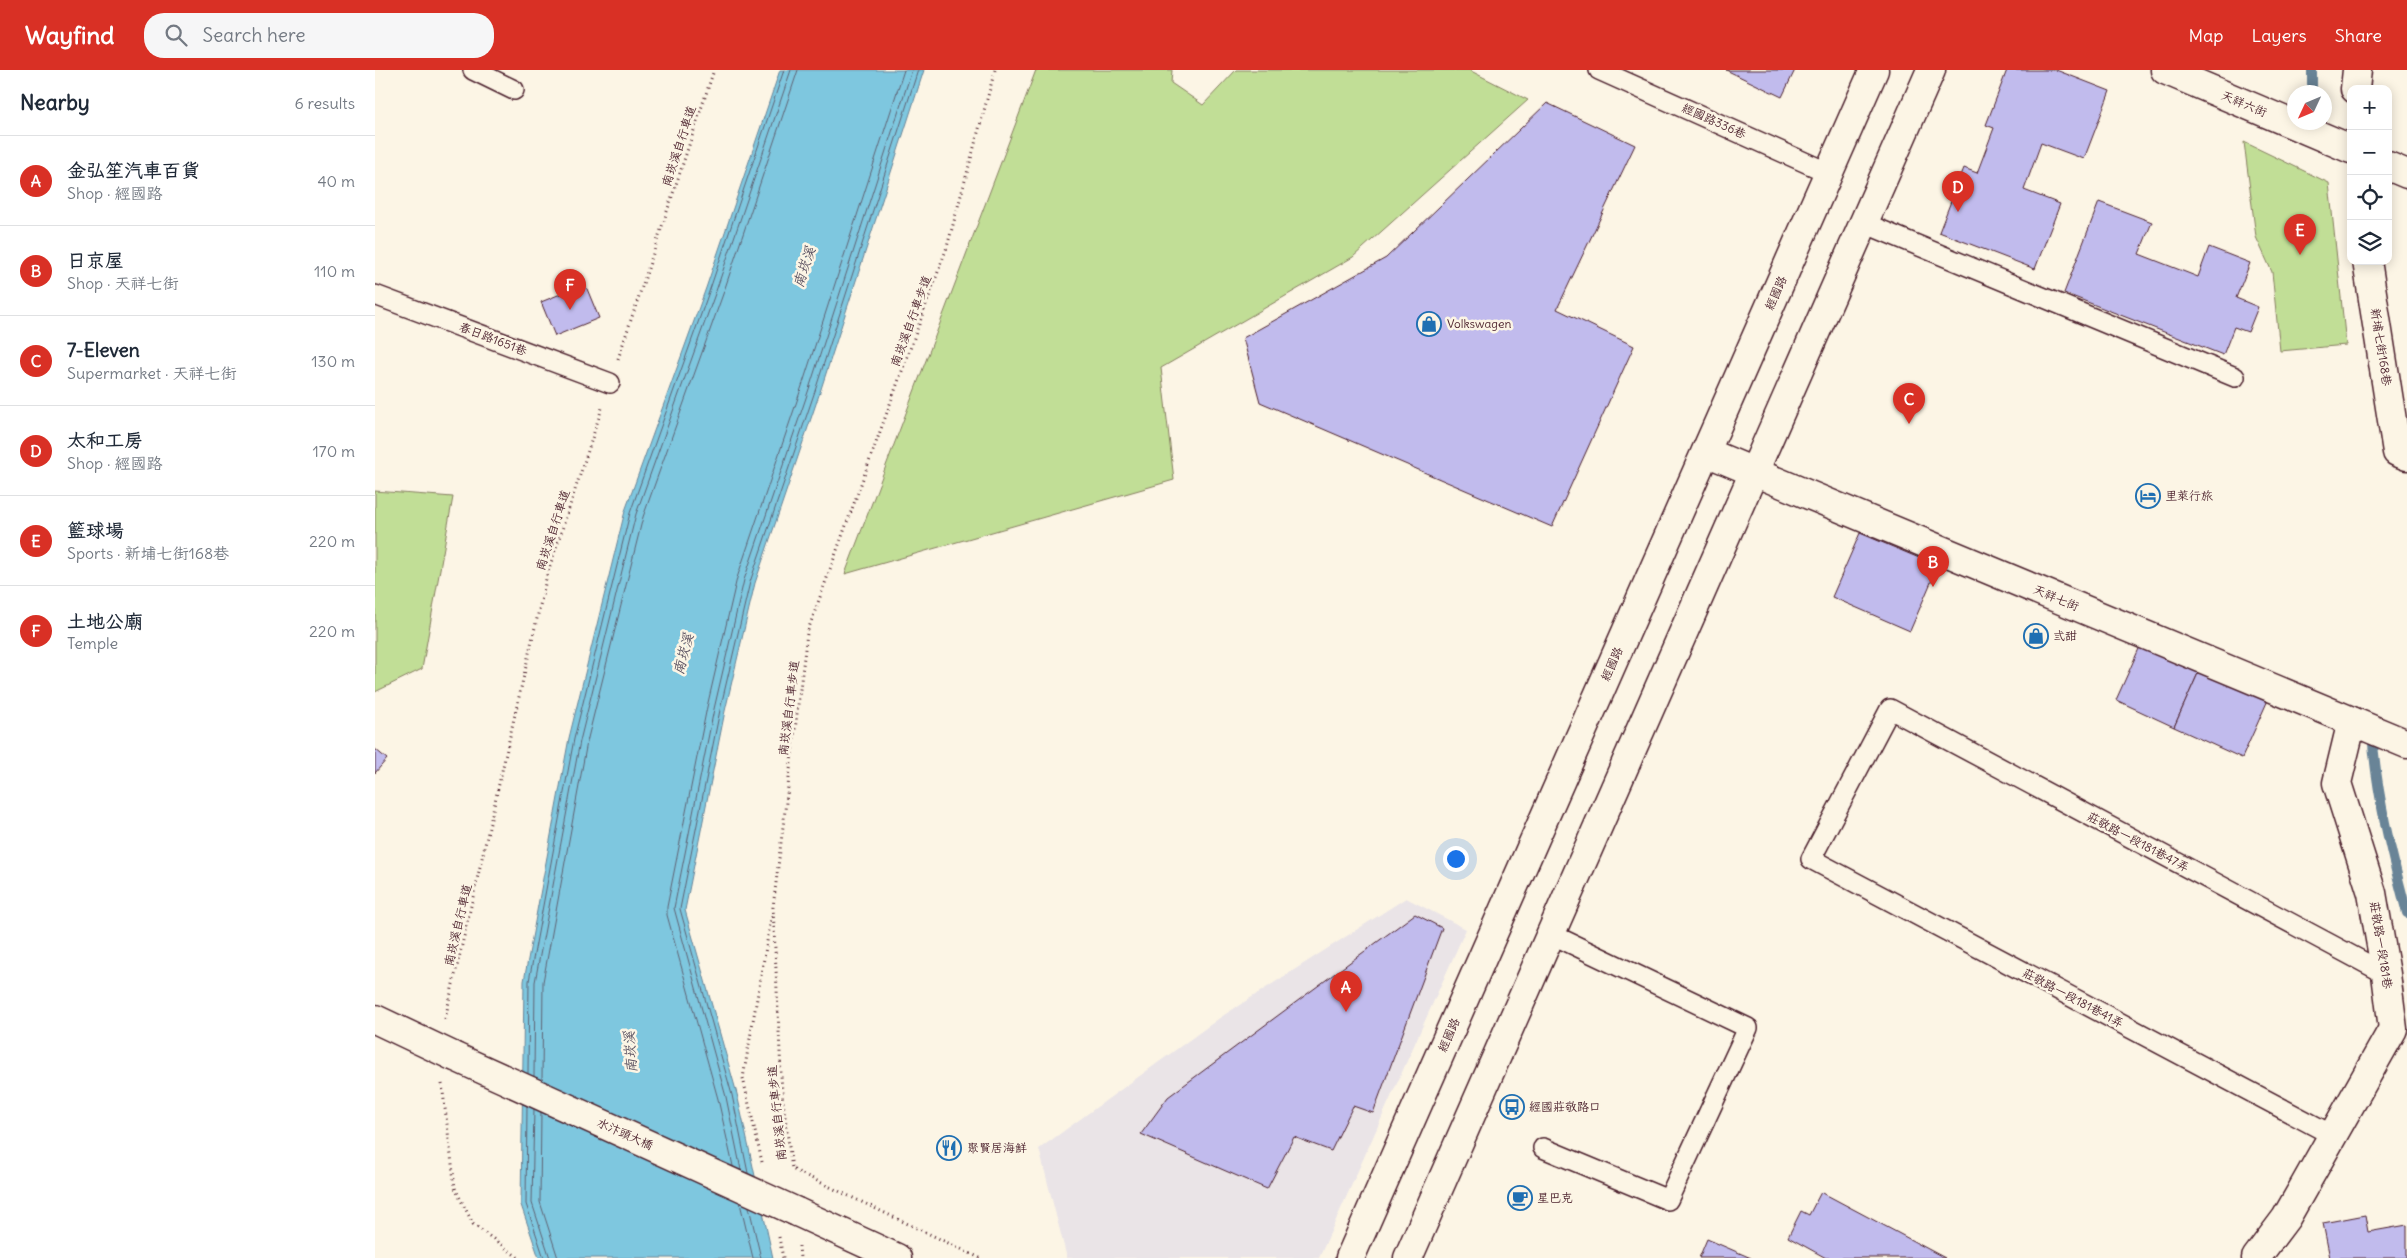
<!DOCTYPE html>
<html lang="en">
<head>
<meta charset="utf-8">
<style>
	body { margin:0; font-family:Delius,"LXGW WenKai TC",sans-serif; background:#f6f6f7; color:#1f2937 }
	.controls { position:absolute; right:15px; top:15px; display:grid; overflow:hidden; border-radius:10px; box-shadow:0 2px 12px #0003 }
	.controls button { width:45px; height:45px; display:grid; place-items:center; padding:0; border:0; border-bottom:1px solid #e0e1e3; background:#fff; color:#1f2937; font:25px sans-serif }
	.compass { position:absolute; left:1912px; top:15px; width:45px; height:45px; border-radius:50%; background:#fff; box-shadow:0 2px 12px #0003; rotate:226deg }
	.you { position:absolute; left:1080px; top:788px; width:18px; height:18px; margin:-12px; border:4px solid #fff; border-radius:50%; background:#1a73e8; box-shadow:0 0 0 8px #1a73e833 }
	.badge { display:grid; place-items:center; width:32px; height:32px; border-radius:50%; background:#d93025; color:#fff; font-size:16px; font-weight:700 }
	.pin { position:absolute; translate:-50% -41px; filter:drop-shadow(0 1px 2px #0008) }
	.pin::after { content:''; position:absolute; top:26px; width:18px; height:15px; background:inherit; clip-path:polygon(0 0,100% 0,50% 100%) }
	.list { margin:0; padding:0; list-style:none }
	h2 { display:flex; justify-content:space-between; align-items:center; height:65px; margin:0; padding:0 20px; font-size:21px }
	h2 small { font-size:16px; font-weight:400; color:#747a83 }
	.list li { display:grid; grid-template-columns:32px 1fr auto; gap:15px; align-items:center; box-sizing:border-box; height:90px; padding:0 20px; border-top:1px solid #e0e1e3 }
	.list b { display:block; font-size:19px; white-space:nowrap }
	.list p { margin:0; font-size:16px; white-space:nowrap; color:#747a83 }
	.list em { font-size:16px; font-style:normal; color:#747a83 }
	.icon { flex:none; width:28px; height:28px; fill:none; stroke:currentColor; stroke-width:2; stroke-linecap:round; stroke-linejoin:round }
	.map { position:relative; flex:none; width:2032px; height:1188px; overflow:hidden }
	header { display:flex; align-items:center; gap:30px; box-sizing:border-box; height:70px; padding:0 25px; background:#d93025; color:#fff }
	header strong { font-size:24px }
	nav { display:flex; gap:28px; margin-inline-start:auto; font-size:18px }
	.search { width:350px; height:45px; background:#f6f6f7; display:flex; align-items:center; gap:12px; box-sizing:border-box; padding:0 18px; border-radius:20px; color:#747a83; font-size:19px }
	main { display:flex }
	aside { flex:1; background:#fff }
	.map>svg:first-child { display:block }
	.built { fill:#eae4e7 }
	.green { fill:#c1de96; stroke:#867e60 }
	.water { fill:#7ec7df; stroke:#698497 }
	.lines { fill:none; stroke-linecap:round; stroke-linejoin:round }
	.shore { stroke:#5f6273; stroke-width:1 }
	.stream { stroke:#698497; stroke-width:10 }
	.building { fill:#c1bbed; stroke:#4a1f2b }
	.service-casing { stroke:#4a1f2b; stroke-width:22 }
	.minor-casing { stroke:#4a1f2b; stroke-width:31 }
	.tertiary-casing { stroke:#4a1f2b; stroke-width:31 }
	.path { stroke:#4a1f2b; stroke-width:3; stroke-dasharray:1 4; stroke-linecap:butt }
	.service { stroke:#fcf5e5; stroke-width:19 }
	.minor { stroke:#fcf5e5; stroke-width:28 }
	.tertiary { stroke:#fcf5e5; stroke-width:28 }
	.tertiary-bridge-casing { stroke:#4a1f2b; stroke-width:31; stroke-linecap:butt }
	.tertiary-bridge { stroke:#fcf5e5; stroke-width:28 }
	.labels { text-anchor:middle; stroke-width:5; stroke-linejoin:round; paint-order:stroke }
	.street-label { font-size:12px; fill:#4a1f2b; stroke:#fcf5e5 }
	.poi-label { font-size:12px; fill:#4a1f2b; stroke:#fcf5e5; text-anchor:start }
	.water-label { font-size:14px; font-style:italic; fill:#5a5161; stroke:#fcf5e5 }
</style>
</head>
<body>
<header>
<strong>Wayfind</strong>
<div class="search"><svg class="icon" aria-label="search" viewBox="0 0 24 24"><circle cx="10" cy="10" r="6"/><path d="M15 15l6 6"/></svg>Search here</div>
<nav><a>Map</a><a>Layers</a><a>Share</a></nav>
</header>
<main>
<aside>
<h2>Nearby<small>6 results</small></h2>
<ul class="list">
<li><span class="badge">A</span><div><b>金弘笙汽車百貨</b><p>Shop · 經國路</p></div><em>40 m</em></li>
<li><span class="badge">B</span><div><b>日京屋</b><p>Shop · 天祥七街</p></div><em>110 m</em></li>
<li><span class="badge">C</span><div><b>7-Eleven</b><p>Supermarket · 天祥七街</p></div><em>130 m</em></li>
<li><span class="badge">D</span><div><b>太和工房</b><p>Shop · 經國路</p></div><em>170 m</em></li>
<li><span class="badge">E</span><div><b>籃球場</b><p>Sports · 新埔七街168巷</p></div><em>220 m</em></li>
<li><span class="badge">F</span><div><b>土地公廟</b><p>Temple</p></div><em>220 m</em></li>
</ul>
</aside>
<div class="map">
<svg width="2032" height="1188" viewBox="0 0 2032 1188">
	<rect width="100%" height="100%" fill="#fcf5e5"/>
	<filter id="ink" filterUnits="userSpaceOnUse"><feTurbulence type="fractalNoise" baseFrequency=".02" numOctaves="2"/><feDisplacementMap in="SourceGraphic" scale="10" xChannelSelector="R" yChannelSelector="G"/><feConvolveMatrix kernelMatrix="1 2 1 2 8 2 1 2 1" color-interpolation-filters="sRGB"/></filter>
	<g filter="url(#ink)">
		<polygon class="built" points="1031,828 1091,859 944,1188 692,1188 664,1079 846,947"/>
		<g class="green">
			<polygon points="661,0 797,0 796,13 828,35 861,0 1094,0 1153,30 978,187 786,298 799,410 470,504"/>
			<polygon points="1869,72 1954,113 1971,275 1905,281 1897,202 1881,167"/>
			<polygon points="0,421 78,427 47,599 0,622"/>
		</g>
		<polygon class="water" points="405,0 549,0 445,322 380,513 350,641 310,840 362,1024 398,1188 164,1188 146,1135 149,911 194,668 250,441 331,218"/>
		<g class="lines">
			<g class="shore">
				<polyline points="153,1003 154,911 199,669 255,443 335,219 409,0"/>
				<polyline points="159,1006 160,912 205,671 261,444 341,221 416,0"/>
				<polyline points="167,1010 168,912 212,672 268,447 348,224 423,0"/>
				<polyline points="152,1036 151,1134 169,1188"/>
				<polyline points="159,1039 157,1133 175,1188"/>
				<polyline points="166,1042 165,1132 183,1188"/>
				<polyline points="358,1096 343,1029 292,845 292,837 332,637 362,508 427,316 529,0"/>
				<polyline points="366,1100 351,1027 299,838 339,639 369,510 434,319 537,0"/>
				<polyline points="373,1103 357,1025 305,839 345,640 375,512 440,321 543,0"/>
				<polyline points="365,1133 378,1188"/>
				<polyline points="374,1137 386,1188"/>
			</g>
			<g class="stream">
				<polyline points="1937,0 1937,22"/>
				<path d="M 1997,661 C 2001,723 2016,783 2032,843"/>
			</g>
		</g>
		<g class="building">
			<polygon points="1351,0 1420,0 1407,27"/>
			<polygon points="1632,0 1681,0 1735,21 1709,89 1666,73 1649,120 1685,134 1660,199 1564,162 1589,98 1602,103 1619,58 1611,55"/>
			<polygon points="1172,33 1260,75 1182,239 1259,276 1177,457 885,332 868,268 1011,188"/>
			<polygon points="1724,132 1777,152 1764,184 1823,207 1834,177 1875,193 1861,228 1883,237 1873,262 1859,257 1848,285 1689,223"/>
			<polygon points="210,214 224,248 180,266 166,232"/>
			<polygon points="1485,463 1563,496 1535,561 1457,527"/>
			<polygon points="1767,572 1825,599 1799,657 1741,630"/>
			<polygon points="1825,599 1893,630 1867,688 1799,657"/>
			<polygon points="0,679 12,689 0,703"/>
			<polygon points="1040,844 1067,858 998,1043 978,1036 956,1081 919,1067 892,1119 766,1064 793,1027"/>
			<polygon points="1446,1122 1570,1188 1451,1188 1413,1167 1426,1141 1434,1145"/>
			<polygon points="1990,1145 1993,1162 2032,1155 2032,1188 1955,1188 1948,1153"/>
			<polygon points="1332,1169 1376,1188 1324,1188"/>
		</g>
		<g class="lines">
			<defs>
				<g id="service">
					<polyline points="98,0 139,20"/>
					<polyline points="1224,0 1454,103"/>
					<polyline points="1489,153 1860,307"/>
					<polyline points="0,225 235,313"/>
					<polyline points="1959,1066 1436,789 1515,639 2011,904"/>
					<polyline points="1168,1078 1293,1130 1373,958 1176,864"/>
				</g>
				<g id="minor">
					<polyline points="1790,0 1976,79"/>
					<polyline points="1980,19 1982,0"/>
					<polyline points="2013,96 2032,104"/>
					<polyline points="1992,191 2022,382 2032,386"/>
					<polyline points="1331,382 2032,674"/>
					<polyline points="1881,1188 1911,1148 2018,959 2011,904 1997,823 1962,713 1977,651"/>
				</g>
				<g id="tertiary">
					<polyline points="0,949 78,986"/>
					<polyline points="422,1142 522,1188"/>
					<polyline points="975,1188 1499,0"/>
					<polyline points="1033,1188 1556,0"/>
				</g>
			</defs>
			<use href="#service" class="service-casing"/>
			<use href="#minor" class="minor-casing"/>
			<use href="#tertiary" class="tertiary-casing"/>
			<g class="path">
				<polyline points="243,289 339,0"/>
				<polyline points="70,949 172,505 227,338"/>
				<polyline points="67,1014 80,1118 98,1154 144,1188"/>
				<polyline points="387,1092 368,1008 397,843"/>
				<polyline points="404,1167 408,1188"/>
				<polyline points="424,1176 425,1188"/>
				<polyline points="605,1188 417,1099 407,1024 398,837 432,563 572,177 620,0"/>
			</g>
			<use href="#service" class="service"/>
			<use href="#minor" class="minor"/>
			<use href="#tertiary" class="tertiary"/>
			<defs>
				<polyline id="tertiary-bridge" points="78,986 422,1142"/>
			</defs>
			<use href="#tertiary-bridge" class="tertiary-bridge-casing"/>
			<use href="#tertiary-bridge" class="tertiary-bridge"/>
		</g>
	</g>
	<defs>
		<symbol id="shop-ring" viewBox="-11 -11 22 22"><circle r="9.5" fill="#fcf5e5" stroke="#1f6fb2" stroke-width="1.5"/><path d="M-5-2.5h2.3a2.7 3.5 0 0 1 5.4 0H5L5.5 6h-11ZM-1.5-2.5h3a1.5 2.3 0 0 0-3 0Z" fill="#1f6fb2"/></symbol>
		<symbol id="hotel-ring" viewBox="-11 -11 22 22"><circle r="9.5" fill="#fcf5e5" stroke="#1f6fb2" stroke-width="1.5"/><path d="M-6-4.5h1.5V1H6V5H4.5V3h-9V5H-6ZM-4 0a1.8 1.8 0 1 1 3.6 0ZM.5 0V-2.5h3Q6-2.5 6 0Z" fill="#1f6fb2"/></symbol>
		<symbol id="bus-ring" viewBox="-11 -11 22 22"><circle r="9.5" fill="#fcf5e5" stroke="#1f6fb2" stroke-width="1.5"/><path d="M-5-6H5V4H4V6H2V4H-2V6H-4V4H-5ZM-3.5-4V0h7V-4ZM-3.5 1.2v1.5H-2V1.2ZM2 1.2v1.5H3.5V1.2Z" fill="#1f6fb2"/></symbol>
		<symbol id="restaurant-ring" viewBox="-11 -11 22 22"><circle r="9.5" fill="#fcf5e5" stroke="#1f6fb2" stroke-width="1.5"/><path d="M-5-6h1v4h1v-4h1v4h1v-4h1v5L-1.5 .5V6h-2V.5L-5-1ZM5-6V6H3V1.5H1.5Q1.5-4 5-6Z" fill="#1f6fb2"/></symbol>
		<symbol id="cafe-ring" viewBox="-11 -11 22 22"><circle r="9.5" fill="#fcf5e5" stroke="#1f6fb2" stroke-width="1.5"/><path d="M-5.5-4.5H6V0H3Q3 3.5 0 3.5H-2.5Q-5.5 3.5-5.5 0ZM3-3.2v2h1.7v-2ZM-6 4.5H4V6H-6Z" fill="#1f6fb2"/></symbol>
	</defs>
	<g fill-rule="evenodd">
		<use href="#shop-ring" x="1040" y="240" width="28" height="28"/>
		<use href="#hotel-ring" x="1759" y="412" width="28" height="28"/>
		<use href="#shop-ring" x="1647" y="552" width="28" height="28"/>
		<use href="#bus-ring" x="1123" y="1023" width="28" height="28"/>
		<use href="#restaurant-ring" x="560" y="1064" width="28" height="28"/>
		<use href="#cafe-ring" x="1131" y="1114" width="28" height="28"/>
	</g>
	<g class="labels">
		<g class="street-label">
			<text transform="translate(1869 34) rotate(23)" y="4">天祥六街</text>
			<text transform="translate(1339 51) rotate(24)" y="4">經國路336巷</text>
			<text transform="translate(304 76) rotate(-72)" y="4">南崁溪自行車道</text>
			<text transform="translate(1401 223) rotate(-66)" y="4">經國路</text>
			<text transform="translate(536 251) rotate(-70)" y="4">南崁溪自行車步道</text>
			<text transform="translate(118 269) rotate(21)" y="4">春日路1651巷</text>
			<text transform="translate(2006 277) rotate(81)" y="4">新埔七街168巷</text>
			<text transform="translate(178 460) rotate(-72)" y="4">南崁溪自行車道</text>
			<text transform="translate(1681 528) rotate(23)" y="4">天祥七街</text>
			<text transform="translate(1237 594) rotate(-66)" y="4">經國路</text>
			<text transform="translate(414 638) rotate(-83)" y="4">南崁溪自行車步道</text>
			<text transform="translate(1763 772) rotate(28)" y="4">莊敬路一段181巷47弄</text>
			<text transform="translate(83 855) rotate(-77)" y="4">南崁溪自行車道</text>
			<text transform="translate(2006 875) rotate(81)" y="4">莊敬路一段181巷</text>
			<text transform="translate(1698 928) rotate(28)" y="4">莊敬路一段181巷41弄</text>
			<text transform="translate(1074 965) rotate(-66)" y="4">經國路</text>
			<text transform="translate(402 1043) rotate(-96)" y="4">南崁溪自行車步道</text>
			<text transform="translate(250 1064) rotate(24)" y="4">水汴頭大橋</text>
		</g>
		<g class="poi-label">
			<text x="1072" y="258">Volkswagen</text>
			<text x="1790" y="430">里萊行旅</text>
			<text x="1678" y="570">弎甜</text>
			<text x="1154" y="1041">經國莊敬路口</text>
			<text x="592" y="1082">聚賢居海鮮</text>
			<text x="1162" y="1132">星巴克</text>
		</g>
		<g class="water-label">
			<text transform="translate(429 197) rotate(-72)" y="5">南崁溪</text>
			<text transform="translate(308 584) rotate(-75)" y="5">南崁溪</text>
			<text transform="translate(255 982) rotate(-94)" y="5">南崁溪</text>
		</g>
	</g>
</svg>
<div class="controls">
<button>+</button>
<button>−</button>
<button><svg class="icon" aria-label="locate" viewBox="0 0 24 24"><circle cx="12" cy="12" r="6"/><path d="M12 2v4M12 18v4M2 12h4M18 12h4"/></svg></button>
<button><svg class="icon" aria-label="layers" viewBox="0 0 24 24"><path d="M12 4l9 5-9 5-9-5zM3 14l9 5 9-5"/></svg></button>
</div>
<svg class="compass" viewBox="-18 -18 36 36"><path d="M0-13l5 13h-10z" fill="#e53935"/><path d="M0 13l5-13h-10z" fill="#747a83"/></svg>
<div class="you"></div>
<div class="pin badge" style="left:971px;top:942px">A</div>
<div class="pin badge" style="left:1558px;top:517px">B</div>
<div class="pin badge" style="left:1534px;top:354px">C</div>
<div class="pin badge" style="left:1583px;top:142px">D</div>
<div class="pin badge" style="left:1925px;top:185px">E</div>
<div class="pin badge" style="left:195px;top:240px">F</div>
</div>
</main>
</body>
</html>
